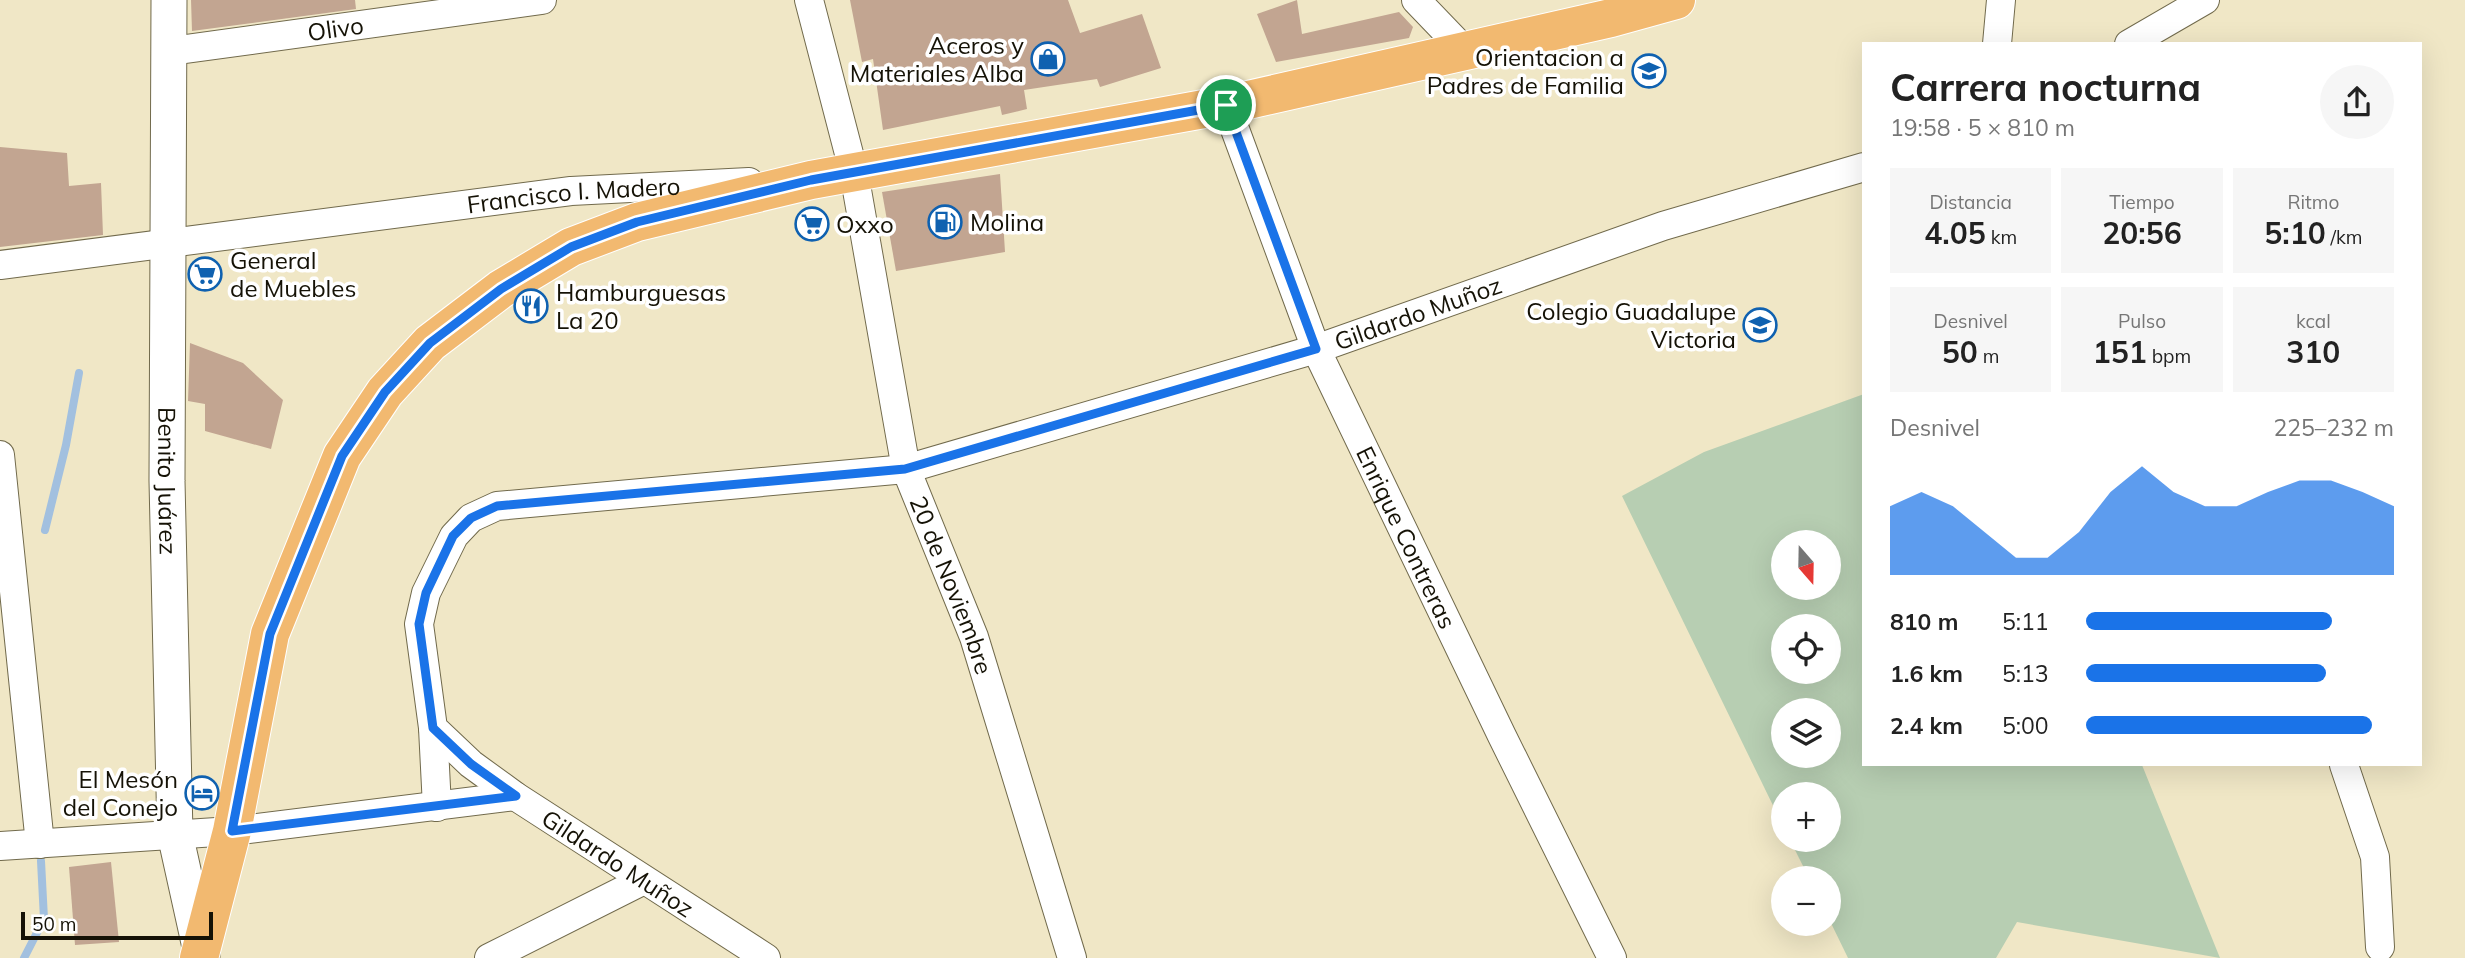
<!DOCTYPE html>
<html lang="es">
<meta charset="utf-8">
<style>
:root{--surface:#fff;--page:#f6f6f6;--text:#222;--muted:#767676;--accent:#1a73e8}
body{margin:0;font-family:Mulish,sans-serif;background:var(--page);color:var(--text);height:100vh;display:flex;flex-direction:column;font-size:26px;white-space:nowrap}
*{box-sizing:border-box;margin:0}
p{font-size:23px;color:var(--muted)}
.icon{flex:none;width:38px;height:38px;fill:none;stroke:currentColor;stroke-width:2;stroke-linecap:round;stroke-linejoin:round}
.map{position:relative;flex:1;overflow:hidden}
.drawer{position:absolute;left:1862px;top:42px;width:560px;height:724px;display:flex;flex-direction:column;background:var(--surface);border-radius:0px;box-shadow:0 7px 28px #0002}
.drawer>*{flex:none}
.needle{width:46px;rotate:160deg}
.buttons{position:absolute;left:1771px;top:530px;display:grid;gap:14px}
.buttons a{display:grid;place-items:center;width:70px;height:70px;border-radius:50%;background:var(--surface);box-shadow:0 7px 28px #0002;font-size:35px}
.scale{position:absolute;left:21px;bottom:18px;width:192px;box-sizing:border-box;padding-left:7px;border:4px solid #151206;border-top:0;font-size:19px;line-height:24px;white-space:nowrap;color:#151206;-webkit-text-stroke:5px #fff;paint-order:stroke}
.pin{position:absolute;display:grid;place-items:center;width:60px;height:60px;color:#fff;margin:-30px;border:4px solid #fff;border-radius:50%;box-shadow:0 2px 7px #0007}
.round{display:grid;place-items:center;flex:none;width:74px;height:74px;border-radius:37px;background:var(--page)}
.summary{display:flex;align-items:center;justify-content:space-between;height:119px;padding:0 28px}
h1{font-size:38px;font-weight:700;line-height:52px}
.figures{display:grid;grid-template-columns:repeat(3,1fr);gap:10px;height:119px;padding:7px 28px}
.figures div{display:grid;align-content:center;border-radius:0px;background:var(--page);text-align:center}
.figures b{font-size:30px;font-weight:700}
.figures small{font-size:19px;font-weight:400}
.figures p{font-size:19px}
.chart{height:196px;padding:14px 28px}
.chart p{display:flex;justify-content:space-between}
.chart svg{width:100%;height:126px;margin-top:7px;fill:var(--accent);opacity:.7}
ul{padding:0 28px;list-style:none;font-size:23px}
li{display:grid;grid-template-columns:112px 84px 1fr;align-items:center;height:52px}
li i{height:18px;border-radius:9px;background:var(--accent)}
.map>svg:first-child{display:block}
.green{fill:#b7ceb2;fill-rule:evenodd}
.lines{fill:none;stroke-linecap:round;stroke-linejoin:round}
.stream{stroke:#a2c0df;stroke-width:8}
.building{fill:#c2a591}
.minor-casing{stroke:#716a4c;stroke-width:30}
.tertiary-casing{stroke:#716a4c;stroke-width:37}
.primary-casing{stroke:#fff;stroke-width:40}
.minor{stroke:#fff;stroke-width:28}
.tertiary{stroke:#fff;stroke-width:35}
.primary{stroke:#f2b970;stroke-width:38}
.route-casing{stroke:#fff;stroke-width:14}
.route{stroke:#1a73e8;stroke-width:9}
.labels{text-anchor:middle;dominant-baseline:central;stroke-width:7;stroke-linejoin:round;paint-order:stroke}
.street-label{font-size:24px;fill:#151206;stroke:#fff}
.poi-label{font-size:24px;fill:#151206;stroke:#fff;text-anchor:end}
</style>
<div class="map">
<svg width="2465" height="958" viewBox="0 0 2465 958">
<rect width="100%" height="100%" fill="#f0e7c6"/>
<path class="green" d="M 1864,394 L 1864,765 L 2142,765 L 2220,958 L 2017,922 L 1996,958 L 1848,958 L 1829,919 L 1829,878 L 1809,878 L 1790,840 L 1829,840 L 1829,794 L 1783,794 L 1783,826 L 1622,496 L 1704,452 ZM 1783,542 L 1829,542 L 1829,588 L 1783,588 ZM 1783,626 L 1829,626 L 1829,672 L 1783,672 ZM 1783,710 L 1829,710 L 1829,756 L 1783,756 Z"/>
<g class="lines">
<g class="stream">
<polyline points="45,530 66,445 79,373"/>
<polyline points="24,958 44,919 41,861"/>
</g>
</g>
<g class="building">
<polygon points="191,0 355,0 356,9 192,31"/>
<polygon points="850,0 1068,0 1080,33 1142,14 1161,68 1100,87 1097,79 1024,90 1027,109 1002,115 1000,106 883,130 873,59 862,62"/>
<polygon points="1297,0 1302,34 1399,12 1413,27 1409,38 1276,62 1257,14"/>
<polygon points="0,147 67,153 69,186 101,183 103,235 0,247"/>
<polygon points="1000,174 1005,252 896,271 882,192"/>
<polygon points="190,343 243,363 283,400 271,449 205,431 205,404 188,401"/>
<polygon points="111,862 119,942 75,945 69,867"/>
</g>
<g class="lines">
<defs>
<g id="minor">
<path id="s1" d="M 809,0 L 854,173 L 906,469 L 974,637 L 1072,958"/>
<polyline points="1416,0 1464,50"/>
<polyline points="1997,44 2001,0"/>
<polyline points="2129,44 2205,0"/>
<path id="s2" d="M 171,51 L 542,0"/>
<path id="s3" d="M 1226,105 L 1316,349 L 1502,736 L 1612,958"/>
<path id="s4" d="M 0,265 L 571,191 L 749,182"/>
<polyline points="0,455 40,844"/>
<polyline points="433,728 437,807"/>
<polyline points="2344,765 2375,857 2380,947"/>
<polyline points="0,846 232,831 515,796"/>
<polyline points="489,958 642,881"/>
<path id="s5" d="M 766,958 L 515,796 L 471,764 L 433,728 L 419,624 L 426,593 L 454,536 L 471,518 L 497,506 L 906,469 L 1316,349 L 1663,226 L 1864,167"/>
</g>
<g id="tertiary">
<path id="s6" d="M 169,0 L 167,481 L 175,834 L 202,956"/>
</g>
<polyline id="primary" points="199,958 232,831 270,634 342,456 385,392 430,343 501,289 571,247 637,222 811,180 1226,105 1611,18 1676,0"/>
</defs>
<use href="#minor" class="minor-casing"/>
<use href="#tertiary" class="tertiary-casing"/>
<use href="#primary" class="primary-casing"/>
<use href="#minor" class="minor"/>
<use href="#tertiary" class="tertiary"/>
<use href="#primary" class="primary"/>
</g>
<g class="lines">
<defs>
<polygon id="route" points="1226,105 1316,349 905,469 497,506 471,518 453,536 426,593 419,624 433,728 471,764 516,796 232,831 270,634 342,456 385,392 430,343 501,289 571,247 637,222 811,180"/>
</defs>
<use href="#route" class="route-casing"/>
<use href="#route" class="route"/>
</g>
<defs>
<symbol id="shop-ring" viewBox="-11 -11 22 22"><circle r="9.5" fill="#fff" stroke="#0f61b0" stroke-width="1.5"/><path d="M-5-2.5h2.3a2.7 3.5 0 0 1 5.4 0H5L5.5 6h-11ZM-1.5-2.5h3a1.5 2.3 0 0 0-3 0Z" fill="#0f61b0"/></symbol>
<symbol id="school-ring" viewBox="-11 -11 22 22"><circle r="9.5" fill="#fff" stroke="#0f61b0" stroke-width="1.5"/><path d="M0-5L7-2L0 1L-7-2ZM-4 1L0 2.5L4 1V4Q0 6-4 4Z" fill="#0f61b0"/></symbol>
<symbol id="fuel-ring" viewBox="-11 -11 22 22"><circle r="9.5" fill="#fff" stroke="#0f61b0" stroke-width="1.5"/><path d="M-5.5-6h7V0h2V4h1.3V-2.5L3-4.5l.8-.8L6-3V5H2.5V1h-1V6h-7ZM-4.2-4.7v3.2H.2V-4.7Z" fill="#0f61b0"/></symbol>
<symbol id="supermarket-ring" viewBox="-11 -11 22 22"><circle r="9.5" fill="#fff" stroke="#0f61b0" stroke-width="1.5"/><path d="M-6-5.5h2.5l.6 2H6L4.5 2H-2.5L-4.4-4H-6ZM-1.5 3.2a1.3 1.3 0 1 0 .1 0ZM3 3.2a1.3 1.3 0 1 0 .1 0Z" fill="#0f61b0"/></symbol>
<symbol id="restaurant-ring" viewBox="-11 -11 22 22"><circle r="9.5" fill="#fff" stroke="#0f61b0" stroke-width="1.5"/><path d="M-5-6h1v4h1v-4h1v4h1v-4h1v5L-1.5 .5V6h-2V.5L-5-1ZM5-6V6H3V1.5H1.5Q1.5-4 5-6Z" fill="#0f61b0"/></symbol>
<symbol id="hotel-ring" viewBox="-11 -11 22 22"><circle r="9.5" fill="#fff" stroke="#0f61b0" stroke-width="1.5"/><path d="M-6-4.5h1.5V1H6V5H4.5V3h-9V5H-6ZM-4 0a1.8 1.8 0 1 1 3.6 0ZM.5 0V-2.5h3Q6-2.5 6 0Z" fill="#0f61b0"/></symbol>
</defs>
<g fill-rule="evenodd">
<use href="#shop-ring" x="1029" y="40" width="38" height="38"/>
<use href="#school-ring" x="1630" y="52" width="38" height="38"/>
<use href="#fuel-ring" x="926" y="203" width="38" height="38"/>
<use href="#supermarket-ring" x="793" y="205" width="38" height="38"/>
<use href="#supermarket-ring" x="186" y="255" width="38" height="38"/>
<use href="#restaurant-ring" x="512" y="287" width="38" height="38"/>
<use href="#school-ring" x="1741" y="306" width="38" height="38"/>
<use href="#hotel-ring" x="183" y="774" width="38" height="38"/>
</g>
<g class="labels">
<g class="street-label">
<text stroke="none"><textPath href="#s2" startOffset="166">Olivo</textPath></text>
<text stroke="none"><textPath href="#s4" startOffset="578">Francisco I. Madero</textPath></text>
<text stroke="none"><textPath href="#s5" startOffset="1605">Gildardo Muñoz</textPath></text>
<text stroke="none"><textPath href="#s6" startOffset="481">Benito Juárez</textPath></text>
<text stroke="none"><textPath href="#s3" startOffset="469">Enrique Contreras</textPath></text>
<text stroke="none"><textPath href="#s1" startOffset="604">20 de Noviembre</textPath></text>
<text transform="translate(618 863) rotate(33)">Gildardo Muñoz</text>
</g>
<g class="poi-label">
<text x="1024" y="45">Aceros y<tspan x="1024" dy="28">Materiales Alba</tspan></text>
<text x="1624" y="57">Orientacion a<tspan x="1624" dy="28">Padres de Familia</tspan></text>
<text x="970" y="222" text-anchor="start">Molina</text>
<text x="836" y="224" text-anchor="start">Oxxo</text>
<text x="230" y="260" text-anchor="start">General<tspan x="230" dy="28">de Muebles</tspan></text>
<text x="556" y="292" text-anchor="start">Hamburguesas<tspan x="556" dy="28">La 20</tspan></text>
<text x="1736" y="311">Colegio Guadalupe<tspan x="1736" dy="28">Victoria</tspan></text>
<text x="178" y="779">El Mesón<tspan x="178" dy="28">del Conejo</tspan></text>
</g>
</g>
</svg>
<div class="buttons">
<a><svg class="needle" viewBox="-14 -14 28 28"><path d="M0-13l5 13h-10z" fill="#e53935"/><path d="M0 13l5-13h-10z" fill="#767676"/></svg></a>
<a><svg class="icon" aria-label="locate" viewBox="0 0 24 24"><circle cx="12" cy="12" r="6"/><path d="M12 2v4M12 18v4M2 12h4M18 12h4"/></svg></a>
<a><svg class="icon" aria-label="layers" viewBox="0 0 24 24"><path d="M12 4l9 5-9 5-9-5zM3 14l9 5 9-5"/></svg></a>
<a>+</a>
<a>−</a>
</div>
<div class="scale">50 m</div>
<div class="pin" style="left:1226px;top:105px;background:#1e9e55"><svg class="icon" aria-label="arrive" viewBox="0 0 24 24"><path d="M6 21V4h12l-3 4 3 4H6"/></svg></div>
<section class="drawer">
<div class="summary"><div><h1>Carrera nocturna</h1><p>19:58 · 5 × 810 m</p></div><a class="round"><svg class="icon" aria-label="share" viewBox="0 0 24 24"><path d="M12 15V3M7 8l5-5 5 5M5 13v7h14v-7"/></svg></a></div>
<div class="figures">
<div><p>Distancia</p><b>4.05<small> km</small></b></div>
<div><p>Tiempo</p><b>20:56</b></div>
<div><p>Ritmo</p><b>5:10<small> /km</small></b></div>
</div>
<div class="figures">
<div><p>Desnivel</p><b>50<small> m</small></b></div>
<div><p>Pulso</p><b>151<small> bpm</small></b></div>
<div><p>kcal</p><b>310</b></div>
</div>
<div class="chart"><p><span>Desnivel</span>225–232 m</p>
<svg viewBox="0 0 160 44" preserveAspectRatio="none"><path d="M0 44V20L10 15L20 20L30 29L40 38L50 38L60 29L70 15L80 6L90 15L100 20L110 20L120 15L130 11L140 11L150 15L160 20V44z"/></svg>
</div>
<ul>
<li><b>810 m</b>5:11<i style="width:80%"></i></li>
<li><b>1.6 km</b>5:13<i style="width:78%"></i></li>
<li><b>2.4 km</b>5:00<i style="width:93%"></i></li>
</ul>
</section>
</div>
